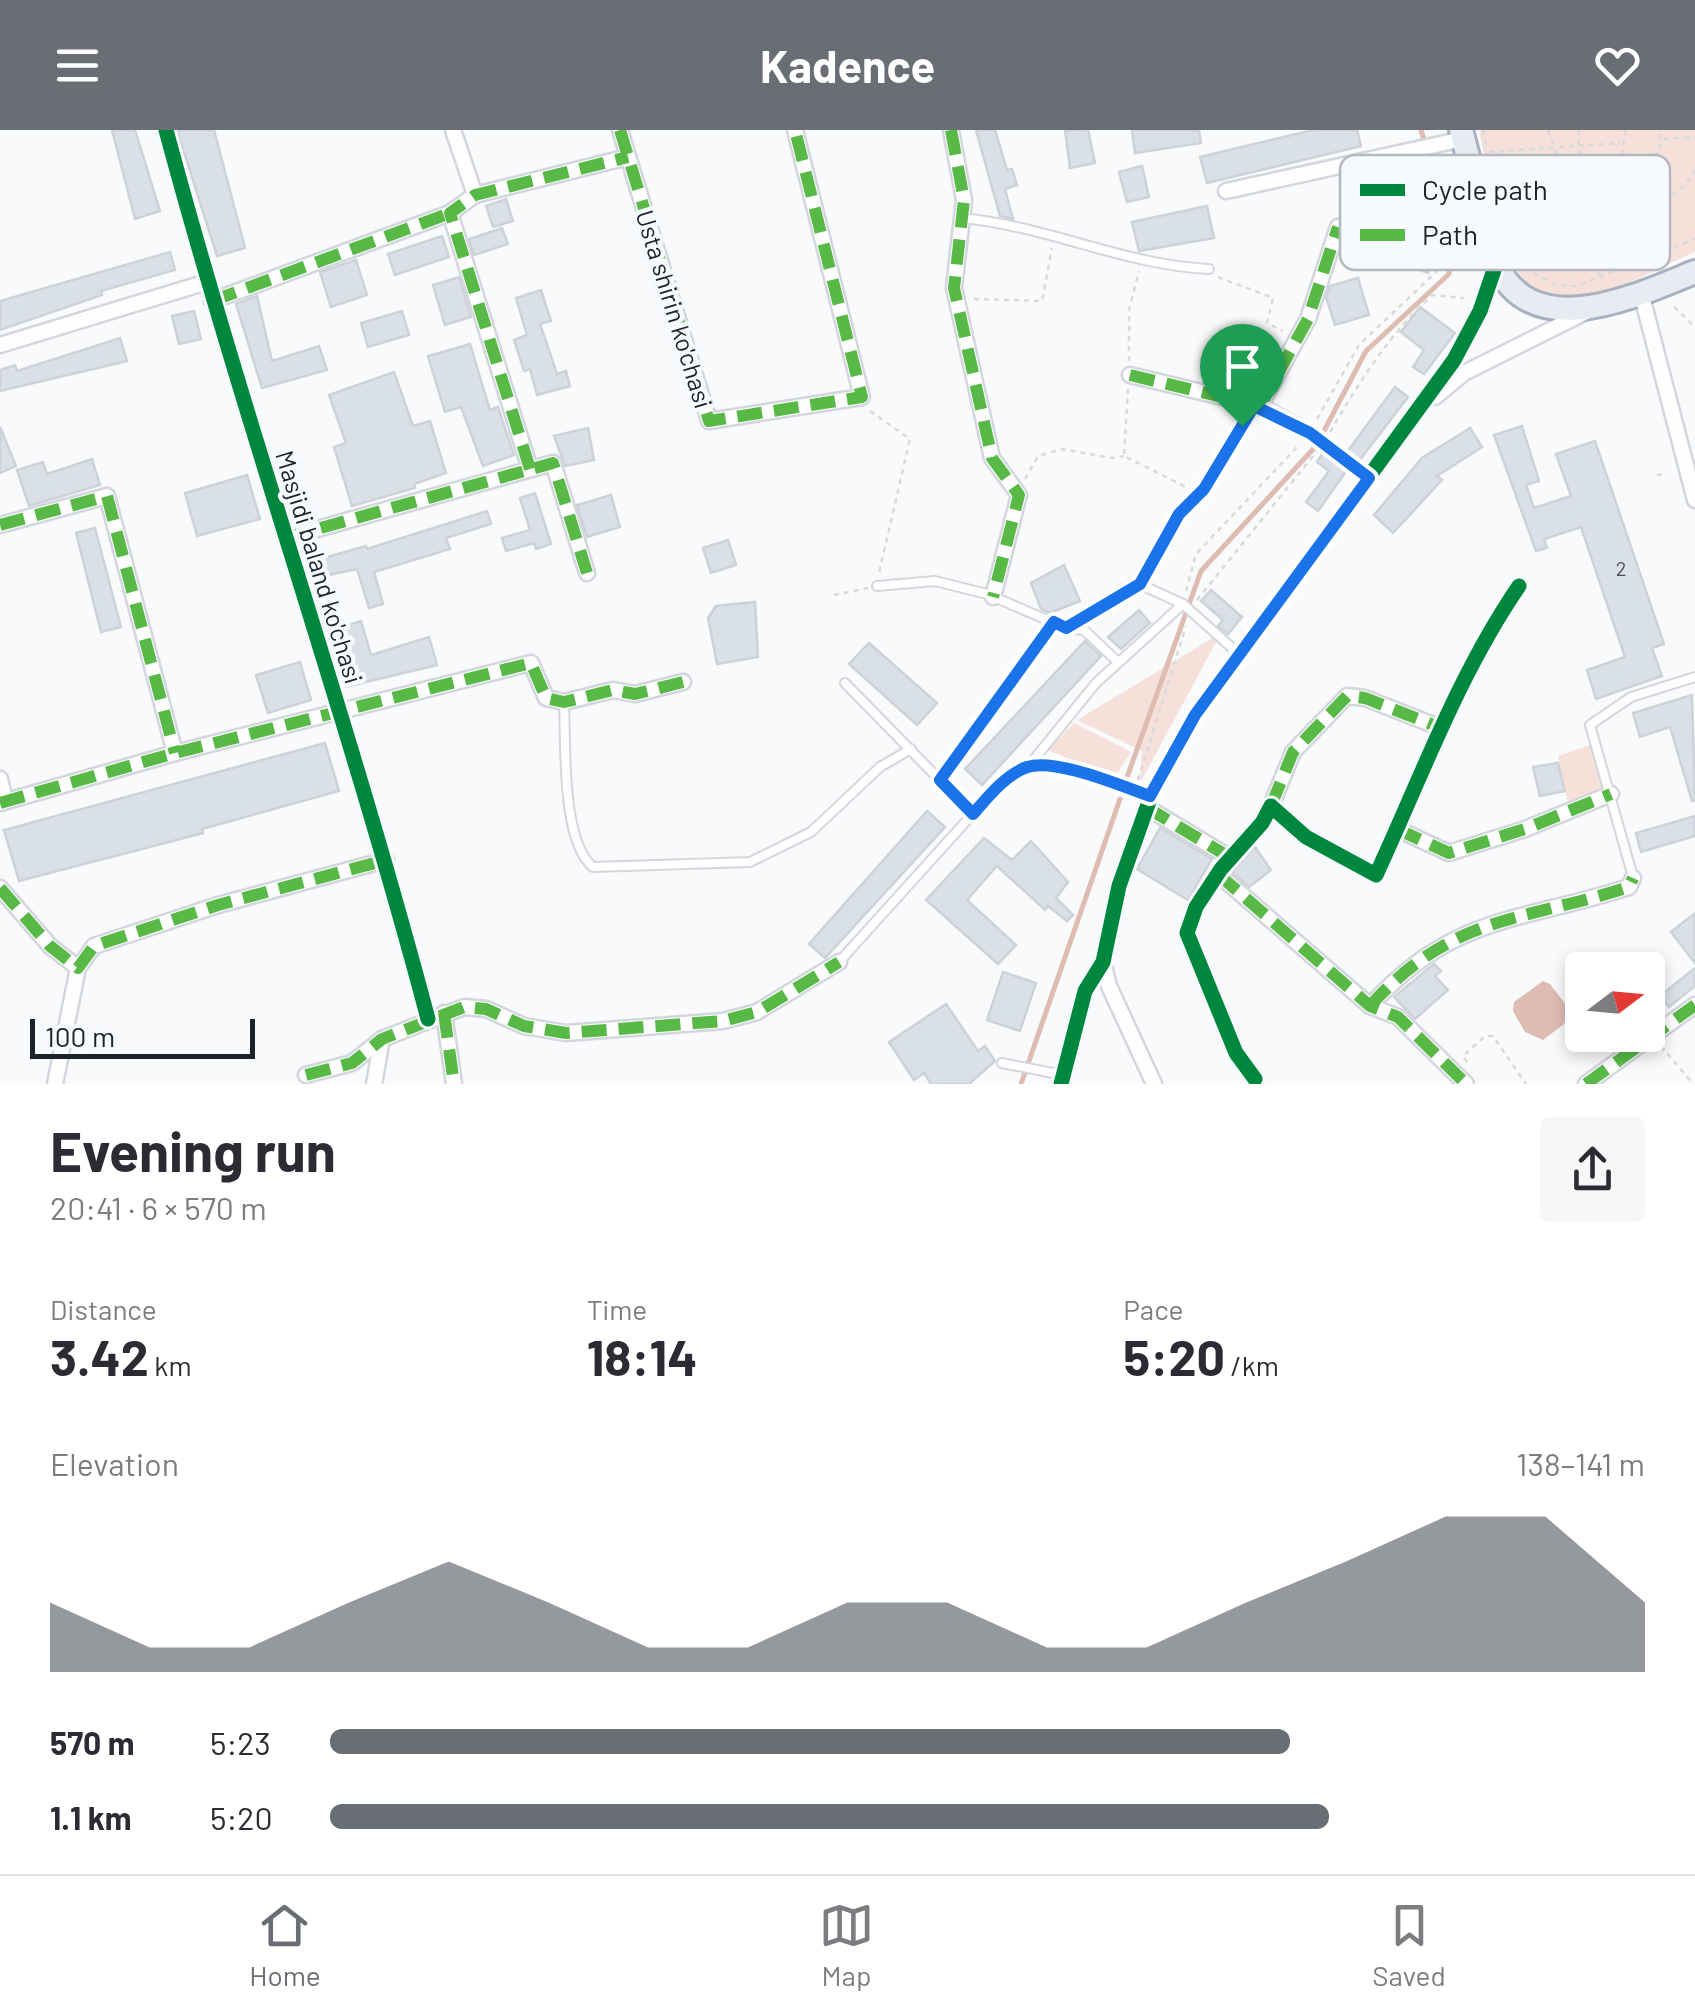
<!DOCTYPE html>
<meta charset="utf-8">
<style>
:root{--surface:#fff;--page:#f7f7f7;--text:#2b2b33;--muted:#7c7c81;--line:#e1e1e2;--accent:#696d74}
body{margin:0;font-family:Barlow,sans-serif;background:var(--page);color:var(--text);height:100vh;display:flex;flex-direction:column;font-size:38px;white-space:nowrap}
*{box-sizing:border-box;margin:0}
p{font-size:32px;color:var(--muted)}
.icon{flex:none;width:55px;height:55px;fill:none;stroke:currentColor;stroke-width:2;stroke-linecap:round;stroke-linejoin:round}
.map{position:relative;height:954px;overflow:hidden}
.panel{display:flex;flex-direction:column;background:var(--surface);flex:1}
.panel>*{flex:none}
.needle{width:65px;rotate:74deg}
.tools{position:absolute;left:1565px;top:822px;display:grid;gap:20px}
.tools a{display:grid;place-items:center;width:100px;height:100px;border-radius:10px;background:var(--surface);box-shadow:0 5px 15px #0003;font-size:50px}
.scale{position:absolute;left:30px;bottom:25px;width:225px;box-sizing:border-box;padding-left:10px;border:5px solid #1c212a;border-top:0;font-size:28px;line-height:35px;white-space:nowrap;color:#1c212a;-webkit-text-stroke:8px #f6f9fe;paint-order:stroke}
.pin{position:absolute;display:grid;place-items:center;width:85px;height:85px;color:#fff;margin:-102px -42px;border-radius:50% 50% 50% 0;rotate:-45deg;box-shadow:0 0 10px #0007}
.pin .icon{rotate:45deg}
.round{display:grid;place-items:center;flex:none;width:105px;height:105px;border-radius:10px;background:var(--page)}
.head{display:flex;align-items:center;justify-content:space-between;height:170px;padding:0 50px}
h1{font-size:55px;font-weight:700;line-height:75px}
.figures{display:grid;grid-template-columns:repeat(3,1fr);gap:15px;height:170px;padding:10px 50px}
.figures div{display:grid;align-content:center}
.figures b{font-size:50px;font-weight:700}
.figures small{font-size:28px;font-weight:400}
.figures p{font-size:28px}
.chart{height:280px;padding:20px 50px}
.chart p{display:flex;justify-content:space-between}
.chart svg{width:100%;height:180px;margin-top:10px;fill:var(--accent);opacity:.7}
ul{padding:0 50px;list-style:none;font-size:32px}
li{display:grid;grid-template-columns:160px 120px 1fr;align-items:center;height:75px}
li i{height:25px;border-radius:12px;background:var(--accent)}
header{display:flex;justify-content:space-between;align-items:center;height:130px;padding:0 50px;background:var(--accent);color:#fff;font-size:45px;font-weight:700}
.tab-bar{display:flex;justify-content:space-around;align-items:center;height:140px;border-top:2px solid var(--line);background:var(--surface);font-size:28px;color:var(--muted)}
.tab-bar a{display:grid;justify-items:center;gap:5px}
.tab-bar .selected{color:var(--accent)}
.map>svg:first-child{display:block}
.green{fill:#f5e0da}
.water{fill:#debcb2}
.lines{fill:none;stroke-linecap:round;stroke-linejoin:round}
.stream{stroke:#debcb2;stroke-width:5}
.building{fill:#dae0e8;stroke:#ced2d7;stroke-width:2.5}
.lane-casing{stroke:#d3d7dd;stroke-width:12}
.street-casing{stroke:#d3d7dd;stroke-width:19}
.primary-casing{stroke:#a8b1c0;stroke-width:28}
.path{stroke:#d8d9da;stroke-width:2.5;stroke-dasharray:5 5;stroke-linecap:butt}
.lane{stroke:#fefeff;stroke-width:8}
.street{stroke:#fefeff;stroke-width:14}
.primary{stroke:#e7ecf3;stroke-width:22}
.quiet{stroke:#58b947;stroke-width:12;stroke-dasharray:25 12;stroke-linecap:butt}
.cycleway-casing{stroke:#f6f9fe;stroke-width:21}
.cycleway{stroke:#00873e;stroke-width:15}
.route-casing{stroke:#fff;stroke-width:20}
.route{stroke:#1a73e8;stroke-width:12}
.labels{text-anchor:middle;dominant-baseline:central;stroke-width:9;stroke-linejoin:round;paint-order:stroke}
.number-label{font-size:20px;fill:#4c515a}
.street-label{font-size:25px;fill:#1c212a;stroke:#f6f9fe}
.key{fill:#f6f9fe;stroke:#b5b8be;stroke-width:2.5}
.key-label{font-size:28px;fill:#1c212a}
</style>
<header><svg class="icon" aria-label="menu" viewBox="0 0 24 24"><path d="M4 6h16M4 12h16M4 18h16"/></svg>Kadence<svg class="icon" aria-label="heart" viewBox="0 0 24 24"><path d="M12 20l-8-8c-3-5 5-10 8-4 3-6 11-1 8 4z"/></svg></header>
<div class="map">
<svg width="1695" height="954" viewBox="0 0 1695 954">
<rect width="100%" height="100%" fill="#f8fafc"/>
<g class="green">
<path d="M 1479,0 L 1695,0 L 1695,122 C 1663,136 1630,155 1596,165 C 1496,195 1494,66 1479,0 Z"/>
<polygon points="1221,503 1140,653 1142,621 1077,590"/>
<polygon points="1074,593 1131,622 1114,648 1048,620"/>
<polygon points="1590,615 1603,662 1569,677 1558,626"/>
</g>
<polygon class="water" points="1543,851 1550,854 1569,879 1564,894 1543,910 1525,902 1513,881 1514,872"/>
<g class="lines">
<g class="stream">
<polyline points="1421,0 1424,10"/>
<polyline points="1126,650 1201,441 1316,316 1366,221 1449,144 1451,121 1429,29"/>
<polyline points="1021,954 1120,669"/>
</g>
</g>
<g class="building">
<polygon points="112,0 135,0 160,81 135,89"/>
<polygon points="177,0 214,0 245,118 217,126"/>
<polygon points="976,0 995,0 1007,40 1012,39 1017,55 1005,59 1013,89 1000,86"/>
<polygon points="1065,0 1088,0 1095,33 1070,38"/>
<polygon points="1132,0 1199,0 1201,13 1135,23"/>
<polygon points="1313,0 1357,0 1361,16 1207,53 1200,27"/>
<polygon points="1142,36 1149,67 1127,72 1119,42"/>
<polygon points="506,69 513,91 493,97 486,76"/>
<polygon points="1207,76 1214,108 1139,121 1132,92"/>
<polygon points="502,98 508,114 474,125 469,109"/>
<polygon points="442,106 449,127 395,145 388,124"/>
<polygon points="1412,106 1438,115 1428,143 1402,134"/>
<polygon points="170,122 175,140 101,161 102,165 0,200 0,171"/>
<polygon points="356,130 367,165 331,177 320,142"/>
<polygon points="459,147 471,187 445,195 433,155"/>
<polygon points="1358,148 1369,185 1335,195 1326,167 1330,156"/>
<polygon points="541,160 551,191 540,194 557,244 566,241 570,256 537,265 530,239 524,241 514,210 527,205 516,168"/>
<polygon points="257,166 272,231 319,216 327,240 262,258 236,174"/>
<polygon points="1420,177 1455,203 1424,244 1413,237 1424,220 1401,202"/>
<polygon points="194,181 201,209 179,214 172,186"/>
<polygon points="402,181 409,205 368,217 361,193"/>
<polygon points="120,208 127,231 0,261 0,240 15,235 17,241"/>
<polygon points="470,214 490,280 498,277 514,325 483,336 461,277 445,282 428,226"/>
<polygon points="394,242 413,296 430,291 446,343 414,354 415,358 352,376 334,317 346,313 329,265"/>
<polygon points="1395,257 1408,267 1359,331 1347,322"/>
<polygon points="1522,296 1539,351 1526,355 1534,378 1571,366 1556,324 1595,311 1664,514 1652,518 1662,546 1596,569 1587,540 1625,527 1581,397 1544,409 1547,418 1536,421 1494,305"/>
<polygon points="0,297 16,336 0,343"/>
<polygon points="588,298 594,330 565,336 554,306"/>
<polygon points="1470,298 1482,317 1437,346 1442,350 1393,403 1374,385 1422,328"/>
<polygon points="1323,323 1347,340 1318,381 1306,372 1329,341 1317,332"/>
<polygon points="92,329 100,355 29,376 17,340 43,332 47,344"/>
<polygon points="247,345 260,389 197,406 185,363"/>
<polygon points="535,363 551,414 536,419 534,413 506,421 502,408 530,400 520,368"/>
<polygon points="611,365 620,397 587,407 577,375"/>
<polygon points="487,381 491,394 446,408 450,419 374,442 383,474 369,478 357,439 324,446 320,429 366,416 367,419"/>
<polygon points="95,398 121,497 101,502 76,403"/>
<polygon points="728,410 736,435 711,443 703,418"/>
<polygon points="1064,435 1080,471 1050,483 1041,479 1031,453"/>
<polygon points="1211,460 1242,487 1228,504 1218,496 1223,490 1201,471"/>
<polygon points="755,472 758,527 717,534 708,488 716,476"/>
<polygon points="1139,480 1150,493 1121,519 1108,507"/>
<polygon points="361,491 371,525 429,507 437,535 345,557 328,501"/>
<polygon points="1085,511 1101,526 982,655 965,639"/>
<polygon points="869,513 937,573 917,595 849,534"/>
<polygon points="300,532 311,570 268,583 256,545"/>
<polygon points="1692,565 1695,670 1692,671 1670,597 1640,607 1633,583"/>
<polygon points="325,613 339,661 202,699 203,703 19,751 4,700"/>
<polygon points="1558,633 1565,661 1540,666 1533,637"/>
<polygon points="927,681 945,697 825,828 809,814"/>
<polygon points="1695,686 1695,706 1641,722 1636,703"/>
<polygon points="1160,698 1212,729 1188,770 1137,739"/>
<polygon points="984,708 1012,730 1031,711 1068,752 1056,768 1073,785 1067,791 1048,776 1045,780 997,736 967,770 1016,815 998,834 926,770"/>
<polygon points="1255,717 1271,740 1249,757 1232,742"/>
<polygon points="1695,783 1695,833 1671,802"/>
<polygon points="1434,834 1441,841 1435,846 1448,860 1415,889 1394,867"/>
<polygon points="1695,838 1695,856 1669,877 1660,866"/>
<polygon points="1003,842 1036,853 1020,901 987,890"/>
<polygon points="946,874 978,921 985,916 995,931 969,954 931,954 924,943 914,950 889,912"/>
</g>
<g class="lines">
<defs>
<g id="lane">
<path d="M 962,88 C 1047,96 1124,135 1209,139"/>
<polyline points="1310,303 1369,348"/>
<polyline points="1139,454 1183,474"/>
<polyline points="877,456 935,451 987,464 1066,498 1084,500 1117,531"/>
<polyline points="845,553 973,684"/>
<path d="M 564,572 C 566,614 561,711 593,737 L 750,732 L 811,702 L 880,637 L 911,619"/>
<polyline points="1027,638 1096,553 1183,474 1231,517"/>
<polyline points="1633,747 1590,595 1631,567 1695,547"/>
<polyline points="839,832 997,657 1027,638 1052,635 1151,666"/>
<polyline points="1002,933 1063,945"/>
</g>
<g id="street">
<path d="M 166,0 C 246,298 349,590 428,889"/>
<polyline points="453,0 475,65"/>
<polyline points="620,0 709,291 862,267 795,0"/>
<polyline points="951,0 964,70 954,158 992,328 1019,365 993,467"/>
<polyline points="1226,61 1463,9"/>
<polyline points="1641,163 1695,370"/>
<polyline points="212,171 450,83"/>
<polyline points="0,215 207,152"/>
<polyline points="1130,245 1260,276 1310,303"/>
<polyline points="1435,267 1464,243 1586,182"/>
<polyline points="1260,276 1308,189 1338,97"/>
<polyline points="530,339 450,83 475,65 628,27"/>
<polyline points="0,395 107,366 175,623"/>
<polyline points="285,408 553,333 587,443"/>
<polyline points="1066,498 1139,454 1179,385 1204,359 1254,276"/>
<polyline points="0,649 5,671"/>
<polyline points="0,673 175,623 531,533 546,568 564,572 613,560 635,564 683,552"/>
<polyline points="1271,676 1293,622 1347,566 1365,568 1441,598"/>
<polyline points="1146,677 1229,727"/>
<polyline points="1397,699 1449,723 1525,699 1611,664"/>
<polyline points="1218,744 1370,876 1398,887 1466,954"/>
<polyline points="0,758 50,816 78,838"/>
<polyline points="1103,832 1109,856 1154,954"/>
<path d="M 1370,876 C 1453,784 1521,792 1629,757 L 1633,748"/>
<polyline points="444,883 454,954"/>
<polyline points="306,945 352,933 382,909 464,877 486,879 524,896 566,903 723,891 757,882 839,832"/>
<path d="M 1255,949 L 1236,923 L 1187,803 L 1196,777 L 1221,739 L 1262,693 L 1271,676 L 1306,707 L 1376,745 C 1421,648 1458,545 1519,456"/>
<polyline points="55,954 78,838 94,816 218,775 386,730"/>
<polyline points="374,954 382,909"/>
<polyline points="1061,954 1085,861 1103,832 1119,756 1151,666 1195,585 1454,230 1480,181 1496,134"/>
<polyline points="1586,954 1695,875"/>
</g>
<path id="primary" d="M 1461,0 L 1496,134 C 1534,215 1635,166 1695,142"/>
</defs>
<use href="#lane" class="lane-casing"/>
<use href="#street" class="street-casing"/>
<use href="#primary" class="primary-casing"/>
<g class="path">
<polyline points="1483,0 1487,19"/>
<polyline points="1548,0 1601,148"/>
<path d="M 1579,0 C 1570,68 1661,102 1695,40"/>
<polyline points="1625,0 1623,23 1642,34 1661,20 1658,0"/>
<polyline points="1664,9 1695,7"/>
<polyline points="1489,22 1620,13"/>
<polyline points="1643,36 1659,121"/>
<polyline points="1525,139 1557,155 1576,156 1695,109"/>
<polyline points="1218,147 1273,168 1267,193 1283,201"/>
<polyline points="974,169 1042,171 1052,118"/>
<polyline points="1674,177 1695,197"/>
<polyline points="1129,231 1129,180 1139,141"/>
<polyline points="1128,259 1124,326 1186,357"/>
<polyline points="870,281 910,309 879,443"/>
<polyline points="1317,289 1359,215 1436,142 1441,131"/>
<path d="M 1330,302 C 1360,251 1388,206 1432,165 L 1464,168"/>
<polyline points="1657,345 1663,344"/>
<polyline points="1025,349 1038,326 1062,319 1112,328 1124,326"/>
<polyline points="1186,461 1196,424 1298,316"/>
<polyline points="834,465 868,458"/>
<polyline points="1197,470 1317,321"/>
<polyline points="947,642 1047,502"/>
<polyline points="1138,650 1186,496"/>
<polyline points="1661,916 1693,954"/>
<polyline points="1467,932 1463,926 1485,906 1493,906 1526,954"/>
</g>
<use href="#lane" class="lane"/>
<use href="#street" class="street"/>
<use href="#primary" class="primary"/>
<g class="quiet">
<polyline points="620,0 709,291 862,267 795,0"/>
<polyline points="951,0 964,70 954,158 992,328 1019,365 993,467"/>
<polyline points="212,171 450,83"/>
<polyline points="1130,245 1260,276 1310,303"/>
<polyline points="1260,276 1308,189 1338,97"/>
<polyline points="530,339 450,83 475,65 628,27"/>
<polyline points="0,395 107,366 175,623"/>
<polyline points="285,408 553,333 587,443"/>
<polyline points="1066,498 1139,454 1179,385 1204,359 1254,276"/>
<polyline points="0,673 175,623 531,533 546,568 564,572 613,560 635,564 683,552"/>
<polyline points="1271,676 1293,622 1347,566 1365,568 1441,598"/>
<polyline points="1146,677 1229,727"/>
<polyline points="1397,699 1449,723 1525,699 1611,664"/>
<polyline points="1218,744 1370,876 1398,887 1466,954"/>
<polyline points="0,758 50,816 78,838 94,816 218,775 386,730"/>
<path d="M 1370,876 C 1453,784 1521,792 1629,757 L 1633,748"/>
<polyline points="444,883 454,954"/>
<polyline points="306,945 352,933 382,909 464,877 486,879 524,896 566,903 723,891 757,882 839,832"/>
<polyline points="1586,954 1695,875"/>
</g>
<defs>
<g id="cycleway">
<path d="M 166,0 C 246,298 349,590 428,889"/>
<path d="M 1255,949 L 1236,923 L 1187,803 L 1196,777 L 1221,739 L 1262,693 L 1271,676 L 1306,707 L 1376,745 C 1421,648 1458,545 1519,456"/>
<polyline points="1061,954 1085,861 1103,832 1119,756 1151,666 1195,585 1454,230 1480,181 1496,134"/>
</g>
</defs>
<use href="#cycleway" class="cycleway-casing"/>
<use href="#cycleway" class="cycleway"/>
</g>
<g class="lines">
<defs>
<path id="route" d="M 1254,276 L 1310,303 L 1369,348 L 1195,585 L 1150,666 C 1121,656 1057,628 1027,637 C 1005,645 988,667 973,684 L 940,650 L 1054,492 L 1066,498 L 1140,454 L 1179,384 L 1204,359 Z"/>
</defs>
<use href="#route" class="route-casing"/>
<use href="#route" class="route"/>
</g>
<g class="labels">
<g class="number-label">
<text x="1621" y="438">2</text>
</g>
<g class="street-label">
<text transform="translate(675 179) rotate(73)">Usta shirin ko'chasi</text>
<text transform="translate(320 437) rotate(73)">Masjidi baland ko'chasi</text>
</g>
</g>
<rect x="1340" y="25" width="330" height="115" rx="15" class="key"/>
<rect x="1360" y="54" width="45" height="12" fill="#00873e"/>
<rect x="1360" y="99" width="45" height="12" fill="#58b947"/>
<g class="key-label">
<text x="1422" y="70">Cycle path</text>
<text x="1422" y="115">Path</text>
</g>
</svg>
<div class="tools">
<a><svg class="needle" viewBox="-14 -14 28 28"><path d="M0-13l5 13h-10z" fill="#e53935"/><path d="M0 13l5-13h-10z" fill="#7c7c81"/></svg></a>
</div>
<div class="scale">100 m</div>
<div class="pin" style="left:1242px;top:296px;background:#1e9e55"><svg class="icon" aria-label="arrive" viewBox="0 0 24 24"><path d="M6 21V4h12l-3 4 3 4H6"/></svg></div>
</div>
<section class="panel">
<div class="head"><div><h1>Evening run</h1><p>20:41 · 6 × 570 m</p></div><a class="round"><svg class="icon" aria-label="share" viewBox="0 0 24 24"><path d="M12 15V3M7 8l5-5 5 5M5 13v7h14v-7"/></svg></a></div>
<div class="figures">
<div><p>Distance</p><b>3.42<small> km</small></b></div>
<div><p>Time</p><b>18:14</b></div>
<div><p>Pace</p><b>5:20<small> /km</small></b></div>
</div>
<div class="chart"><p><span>Elevation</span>138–141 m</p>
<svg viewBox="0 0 160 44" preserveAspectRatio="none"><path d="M0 44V27L10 38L20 38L30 27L40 17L50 27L60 38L70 38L80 27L90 27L100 38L110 38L120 27L130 17L140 6L150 6L160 27V44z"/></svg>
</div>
<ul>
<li><b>570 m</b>5:23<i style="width:73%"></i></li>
<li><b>1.1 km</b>5:20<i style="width:76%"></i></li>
</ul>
</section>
<nav class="tab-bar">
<a class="selected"><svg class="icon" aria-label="home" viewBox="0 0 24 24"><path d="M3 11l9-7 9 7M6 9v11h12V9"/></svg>Home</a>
<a><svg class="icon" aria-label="map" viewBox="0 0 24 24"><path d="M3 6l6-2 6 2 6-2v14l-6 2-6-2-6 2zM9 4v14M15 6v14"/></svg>Map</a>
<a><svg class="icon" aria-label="saved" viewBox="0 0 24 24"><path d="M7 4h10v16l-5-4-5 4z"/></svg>Saved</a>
</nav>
